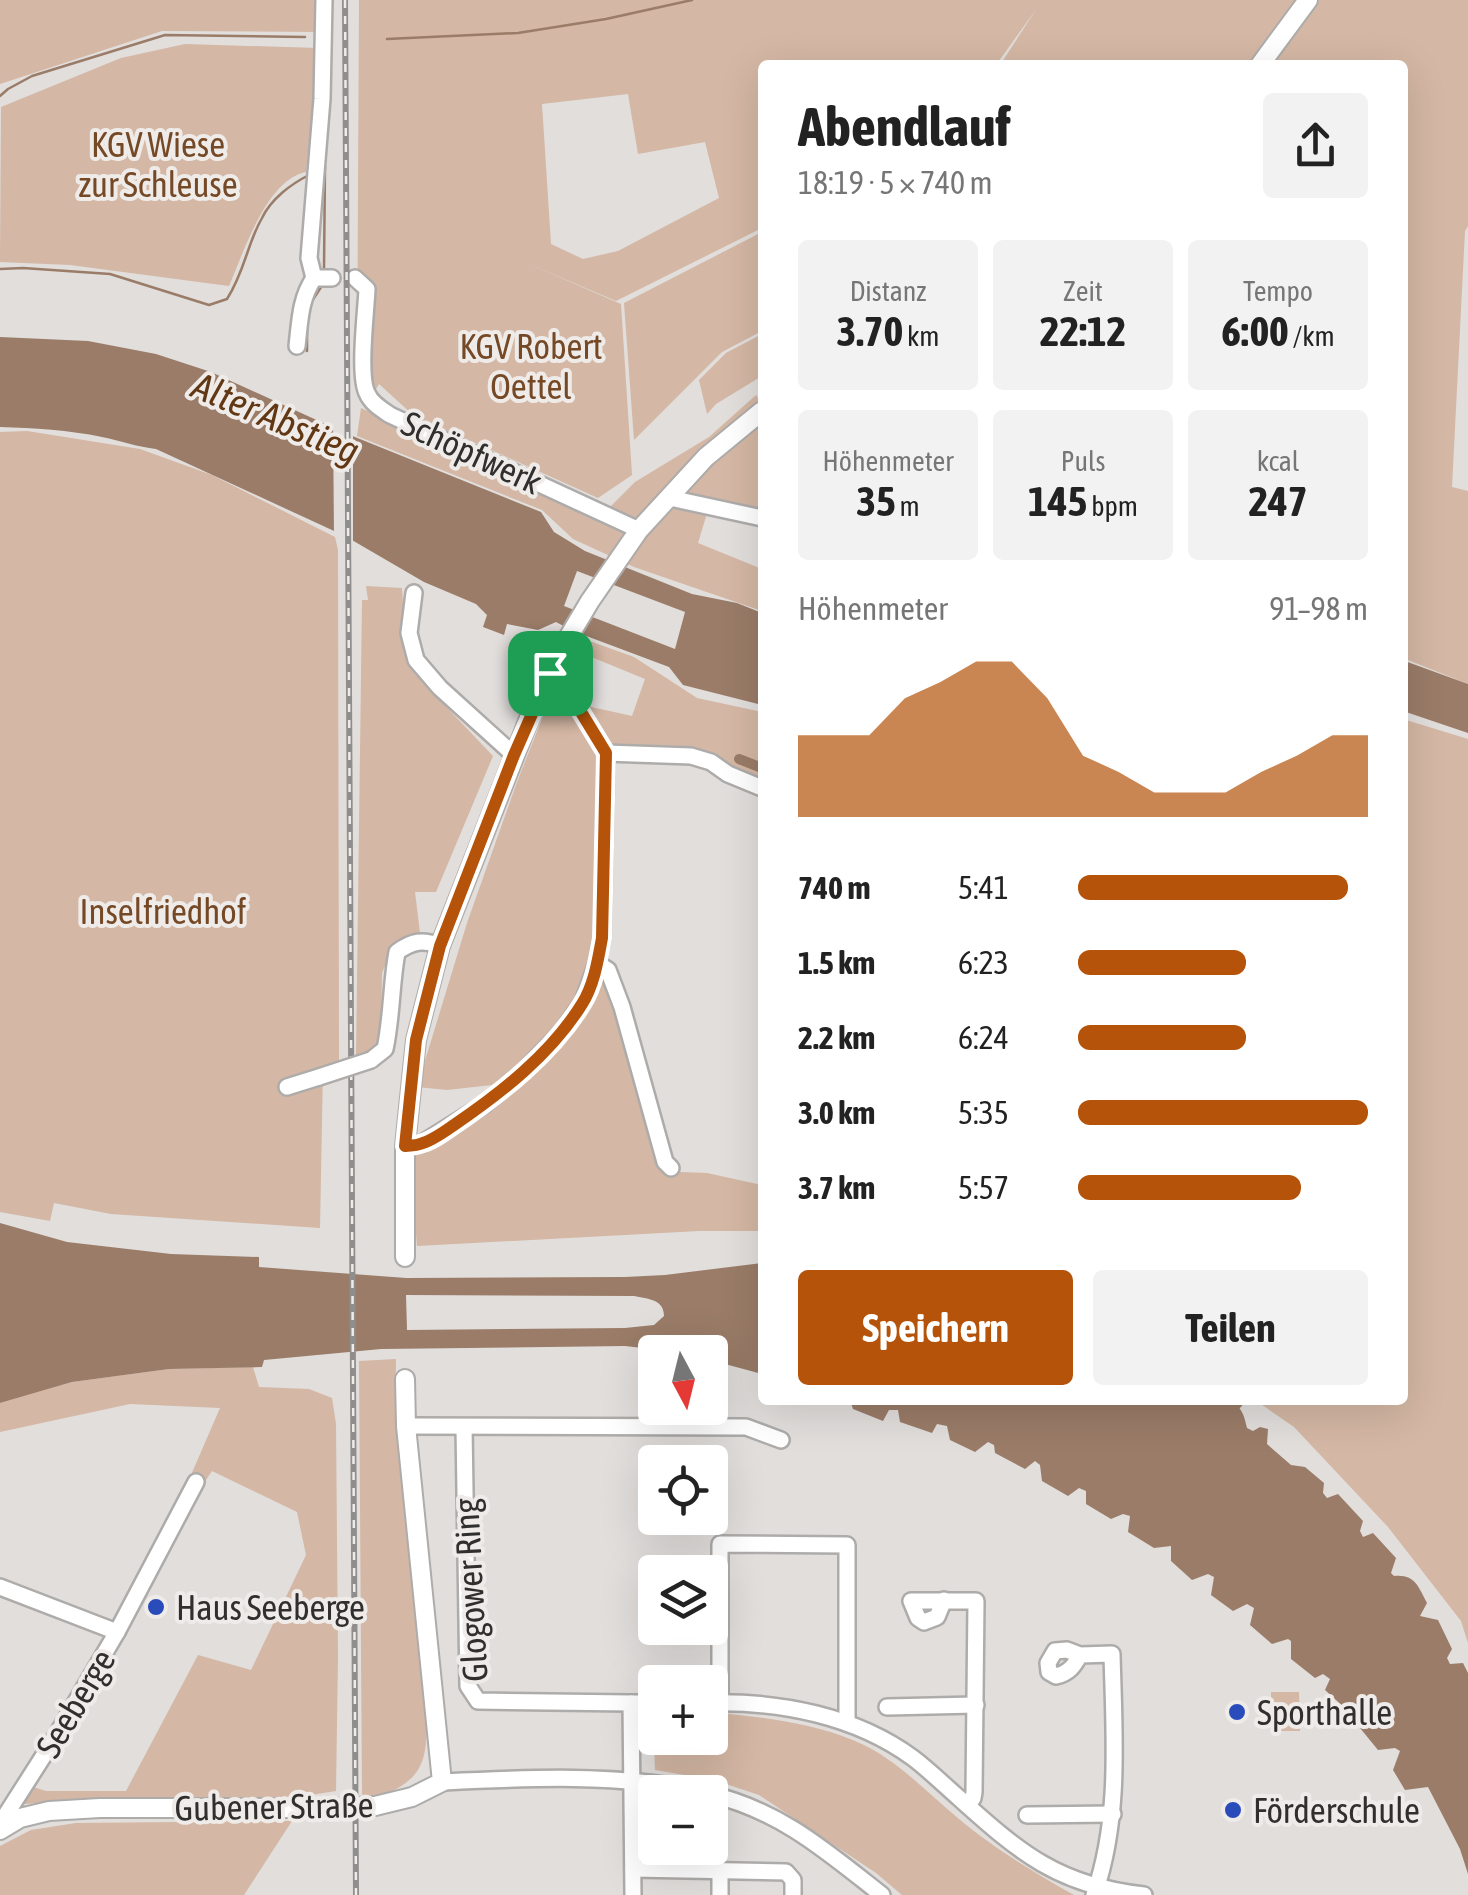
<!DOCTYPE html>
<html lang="de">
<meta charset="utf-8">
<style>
:root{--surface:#fff;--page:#f2f2f2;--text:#222;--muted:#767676;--accent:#b45309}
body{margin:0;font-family:"Asap Condensed",sans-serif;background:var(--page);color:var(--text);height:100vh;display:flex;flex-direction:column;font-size:38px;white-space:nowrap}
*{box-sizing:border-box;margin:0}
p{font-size:32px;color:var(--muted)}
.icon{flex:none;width:55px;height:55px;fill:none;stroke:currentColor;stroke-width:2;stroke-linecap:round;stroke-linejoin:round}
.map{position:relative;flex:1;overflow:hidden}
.side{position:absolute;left:758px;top:60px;width:650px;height:1345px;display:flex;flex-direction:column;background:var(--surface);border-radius:10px;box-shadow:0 10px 40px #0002}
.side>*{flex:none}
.needle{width:65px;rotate:173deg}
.controls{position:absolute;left:638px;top:1335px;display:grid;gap:20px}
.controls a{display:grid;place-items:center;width:90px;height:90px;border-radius:10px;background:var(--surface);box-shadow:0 10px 40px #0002;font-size:50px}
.pin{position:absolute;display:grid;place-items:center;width:85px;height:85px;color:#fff;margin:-42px;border-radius:20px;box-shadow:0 5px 15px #0006}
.round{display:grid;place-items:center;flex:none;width:105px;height:105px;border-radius:10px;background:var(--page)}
.headline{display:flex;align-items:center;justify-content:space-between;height:170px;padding:0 40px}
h1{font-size:55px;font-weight:700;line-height:75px}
.stats{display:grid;grid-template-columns:repeat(3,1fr);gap:15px;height:170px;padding:10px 40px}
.stats div{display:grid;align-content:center;border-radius:10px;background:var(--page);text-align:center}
.stats b{font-size:42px;font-weight:700}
.stats small{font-size:28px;font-weight:400}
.stats p{font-size:28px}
.chart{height:280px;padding:20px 40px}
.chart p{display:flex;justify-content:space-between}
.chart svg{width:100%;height:180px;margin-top:10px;fill:var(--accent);opacity:.7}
.button{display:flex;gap:20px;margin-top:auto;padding:20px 40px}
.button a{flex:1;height:115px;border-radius:10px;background:var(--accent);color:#fff;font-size:40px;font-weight:700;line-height:115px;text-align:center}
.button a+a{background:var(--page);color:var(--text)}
ul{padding:0 40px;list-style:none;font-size:32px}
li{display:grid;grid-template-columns:160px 120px 1fr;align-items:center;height:75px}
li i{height:25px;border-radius:12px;background:var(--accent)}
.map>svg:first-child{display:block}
.green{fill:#d4b7a4;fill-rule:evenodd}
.water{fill:#9a7c68;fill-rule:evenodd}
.pier{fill:#e1dedc}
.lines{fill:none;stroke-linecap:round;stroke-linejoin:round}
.stream{stroke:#9a7c68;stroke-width:2.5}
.canal{stroke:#9a7c68;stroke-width:10}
.minor-casing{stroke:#aeacaa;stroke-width:20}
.major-casing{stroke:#aeacaa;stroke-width:22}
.minor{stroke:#fff;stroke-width:15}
.major{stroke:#fff;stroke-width:18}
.rail-casing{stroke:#908e8d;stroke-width:6}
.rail{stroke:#eeebe9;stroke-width:2.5;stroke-dasharray:8;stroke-linecap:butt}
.minor-bridge-casing{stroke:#aeacaa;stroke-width:20;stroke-linecap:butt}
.major-bridge-casing{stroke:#aeacaa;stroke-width:22;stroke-linecap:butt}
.minor-bridge{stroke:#fff;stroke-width:15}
.major-bridge{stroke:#fff;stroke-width:18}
.route-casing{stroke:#fff;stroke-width:20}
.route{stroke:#b45309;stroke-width:12}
.poi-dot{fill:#2a4cbb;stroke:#eeebe9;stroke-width:4}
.labels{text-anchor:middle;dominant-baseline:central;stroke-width:8;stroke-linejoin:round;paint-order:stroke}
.park-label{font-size:35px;fill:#754826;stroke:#eeebe9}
.street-label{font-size:35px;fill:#302f2e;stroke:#eeebe9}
.poi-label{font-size:35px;fill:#302f2e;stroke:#eeebe9;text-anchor:start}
.water-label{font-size:38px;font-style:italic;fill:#623714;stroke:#eeebe9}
</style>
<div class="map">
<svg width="1468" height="1895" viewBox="0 0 1468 1895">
<rect width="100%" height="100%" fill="#e1dedc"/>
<g class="green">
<polygon points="0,0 320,0 319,32 162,31 0,84"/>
<path d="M 359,0 L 1468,0 L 1468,226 L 1465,231 L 1452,487 L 1468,491 L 1468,684 L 1403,658 L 1402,65 L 1000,65 L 1037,8 L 996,65 L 762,65 L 762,228 L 616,301 L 522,261 L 621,304 L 632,475 L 598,498 L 413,415 L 379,384 L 373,394 L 357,390 ZM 628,94 L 638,154 L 705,142 L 719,198 L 618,251 L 583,259 L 551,244 L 542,104 Z"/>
<path d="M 185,44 L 318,48 L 306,172 C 266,180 244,252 229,286 L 70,265 L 0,262 L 1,107 L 121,58 Z"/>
<polygon points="762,232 762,331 722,352 634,440 624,303"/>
<polygon points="762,334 762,376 716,404 707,414 699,380 726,353"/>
<polygon points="756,395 762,403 762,521 708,510 698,543 762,569 762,611 634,567 573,539 542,510 357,436 361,408 600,517 635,482 709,437"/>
<polygon points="27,431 140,449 212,475 335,537 338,550 339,1061 323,1066 320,1228 111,1214 54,1203 50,1221 0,1212 0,432"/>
<polygon points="366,586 402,588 407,661 415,674 493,756 436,892 415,892 420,933 394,945 382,973 381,1032 376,1048 356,1057 362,600 368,600"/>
<polygon points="573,635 634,657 697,698 762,712 762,786 712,760 607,751 578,704 632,716 645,679 567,647"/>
<polygon points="551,696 562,697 602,753 600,928 589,981 558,1032 501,1084 447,1090 417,1087 467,923 517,782"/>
<polygon points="1403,719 1468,739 1468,1643 1461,1621 1388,1527 1294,1427 1255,1400 1402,1400"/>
<polygon points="599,966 606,972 664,1168 680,1172 707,1173 762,1185 762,1231 699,1231 417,1246 409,1150 526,1073"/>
<path d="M 396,1359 L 395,1416 L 427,1728 C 426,1741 426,1756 419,1768 C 410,1785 384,1798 365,1797 L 362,1794 L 359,1361 Z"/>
<polygon points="253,1367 259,1387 309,1389 332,1398 336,1424 338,1656 336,1791 285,1799 131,1797 24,1804 33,1787 46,1791 126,1791 198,1655 251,1670 306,1555 297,1512 212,1471 204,1483 191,1475 220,1408 130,1404 0,1432 0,1403 72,1382 169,1369"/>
<polygon points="1271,1692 1299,1692 1300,1731 1271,1731"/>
<path d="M 721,1713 C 767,1718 812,1723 855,1741 C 896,1758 925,1791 959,1819 C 992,1847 1035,1873 1074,1895 L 902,1895 L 876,1873 L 759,1795 L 714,1780 L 655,1770 L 653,1718 L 655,1717 L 655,1738 L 710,1738 L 710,1717 Z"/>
<polygon points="292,1821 244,1895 0,1895 0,1846 31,1830 76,1823"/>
</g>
<g class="water">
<path d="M 0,337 L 88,341 L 156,354 L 211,372 L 345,433 L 541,512 L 554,532 L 585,551 L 692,594 L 737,603 L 762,613 L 762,705 L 683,685 L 669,667 L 573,631 L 556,622 L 538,630 L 507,624 L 504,635 L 483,627 L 487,615 L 476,604 L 424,582 L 345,536 L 156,449 C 138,447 121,441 102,437 C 69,430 34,428 0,427 ZM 577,571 L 685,612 L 675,649 L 564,606 Z"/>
<polygon points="1402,660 1468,684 1468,733 1403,711"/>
<path d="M 0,1223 L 67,1242 L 171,1254 L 259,1257 L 259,1267 L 406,1278 L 625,1277 L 665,1275 L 762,1263 L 762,1374 L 710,1360 L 710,1352 L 677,1352 L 625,1346 L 381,1349 L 264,1360 L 262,1367 L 169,1369 L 72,1382 L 0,1403 ZM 406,1295 L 634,1296 C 648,1299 664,1299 664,1316 L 654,1325 L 625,1328 L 407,1330 Z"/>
<path d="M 850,1400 L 1231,1400 C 1242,1408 1244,1415 1247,1428 L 1253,1431 L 1260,1427 L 1268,1429 L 1267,1444 L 1291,1465 L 1305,1467 L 1324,1483 L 1323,1493 L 1327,1498 L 1338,1494 L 1363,1521 L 1360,1531 L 1363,1537 L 1373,1533 L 1396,1558 L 1391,1573 L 1394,1576 C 1415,1574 1418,1586 1427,1603 L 1420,1616 L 1438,1620 L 1452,1649 L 1447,1658 L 1450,1664 L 1463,1663 L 1468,1673 L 1468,1874 L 1460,1849 L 1428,1787 L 1405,1790 L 1393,1770 L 1400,1751 L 1395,1748 L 1378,1750 L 1360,1728 L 1365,1712 L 1360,1710 L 1348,1711 L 1325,1690 L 1330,1679 L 1323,1674 L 1315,1678 L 1291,1659 L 1291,1641 L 1288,1639 L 1272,1644 L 1250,1625 L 1254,1608 L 1247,1604 L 1233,1611 L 1211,1595 L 1214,1577 L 1208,1574 L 1192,1580 L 1171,1561 L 1171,1546 L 1154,1548 L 1128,1532 L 1130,1516 L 1123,1514 L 1111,1519 L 1086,1504 L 1086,1491 L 1079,1488 L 1068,1496 L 1042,1481 L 1040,1465 L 1035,1461 L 1025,1469 L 995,1453 L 994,1445 L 988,1442 L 975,1452 L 950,1440 L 947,1426 L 937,1424 L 932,1433 L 900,1422 L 898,1410 L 889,1410 L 883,1421 L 853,1409 Z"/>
</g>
<polygon class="pier" points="333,421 353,430 353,547 334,536"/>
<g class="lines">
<g class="stream">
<polyline points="387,39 518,33 606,19 692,0"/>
<polyline points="0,96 8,89 32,76 165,35 305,37"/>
<path d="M 0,269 L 23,268 L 110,274 L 209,305 L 227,299 C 245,271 247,244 262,218 C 271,199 291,184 309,175"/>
<polyline points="324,269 325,166"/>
<polyline points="312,301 323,284"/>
<polyline points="307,351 307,323"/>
</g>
<g class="canal">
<polyline points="739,759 762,768"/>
<polyline points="1237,1404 1240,1400"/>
</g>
<defs>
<g id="minor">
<polyline points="314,278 309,258 322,99 324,0"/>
<path d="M 355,278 L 367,289 C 366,312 358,375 367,393 C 371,403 381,409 390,415 L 639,530"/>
<path d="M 297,346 C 300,321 300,299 314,278 L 332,278"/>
<polyline points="670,498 762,518"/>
<polyline points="414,593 409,633 416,660 440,688 514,755"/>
<polyline points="550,673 562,681 606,753 691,756 711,762 728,774 762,788"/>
<polyline points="597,963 608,970 622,1007 665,1162 671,1168"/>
<path d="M 371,1060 L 385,1049 C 392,1017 391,984 397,952 C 412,941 423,939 440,946"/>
<polyline points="287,1087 319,1077"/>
<polyline points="405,1146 421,1144 485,1104 523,1072 561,1033 583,1002 597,963 602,938 606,753"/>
<polyline points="406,1426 746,1427 781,1440"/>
<polyline points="464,1427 468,1686 478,1701 631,1703 633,1895"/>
<polyline points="0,1587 117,1632"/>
<polyline points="944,1600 937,1617 924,1622 918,1618 911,1601 976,1601 974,1792 973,1798 967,1805"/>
<path d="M 1080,1655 C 1074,1666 1069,1673 1056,1676 L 1049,1672 L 1048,1663 L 1055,1651 L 1067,1650 L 1080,1655 L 1112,1654 C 1114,1734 1121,1818 1094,1895"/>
<polyline points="631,1703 655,1703"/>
<path d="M 710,1703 C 780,1701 856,1716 913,1758 C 929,1770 944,1785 959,1798 C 1020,1853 1059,1886 1144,1895"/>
<polyline points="720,1703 720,1544 847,1545 847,1723"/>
<polyline points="887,1707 976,1705"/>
<path d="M 442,1782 C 524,1778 623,1773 703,1792"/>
<path d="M 710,1794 C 781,1811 826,1851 882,1895"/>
<polyline points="1027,1815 1113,1814"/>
<polyline points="0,1824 53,1741 117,1632 196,1482"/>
<polyline points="633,1869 786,1872 793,1880 793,1895"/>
<polyline points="720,1871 720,1895"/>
</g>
<g id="major">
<polyline points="1260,65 1308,0"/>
<polyline points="405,1257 405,1146 416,1040 440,946 531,714 562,648 590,601 639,530 706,457 762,411"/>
<polyline points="375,1806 412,1797 442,1782 406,1426 405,1379"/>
<polyline points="0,1830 20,1818 49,1811 100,1808 331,1808"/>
</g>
</defs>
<use href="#minor" class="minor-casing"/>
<use href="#major" class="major-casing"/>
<use href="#minor" class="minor"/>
<use href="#major" class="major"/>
<defs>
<polyline id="rail" points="345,0 356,1895"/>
</defs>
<use href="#rail" class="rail-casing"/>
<use href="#rail" class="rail"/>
<defs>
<polyline id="minor-bridge" points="319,1077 371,1060"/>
<polyline id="major-bridge" points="331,1808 375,1806"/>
</defs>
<use href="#minor-bridge" class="minor-bridge-casing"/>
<use href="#major-bridge" class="major-bridge-casing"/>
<use href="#minor-bridge" class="minor-bridge"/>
<use href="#major-bridge" class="major-bridge"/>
</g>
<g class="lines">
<defs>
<path id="route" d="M 550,673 L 562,681 L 606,753 L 602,938 C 598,960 594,985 582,1004 C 551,1054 501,1093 454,1125 C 444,1132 432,1141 420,1144 C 415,1146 410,1145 405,1146 L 416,1040 L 440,946 L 514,755 Z"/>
</defs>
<use href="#route" class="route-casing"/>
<use href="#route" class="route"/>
</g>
<g class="poi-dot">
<circle cx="156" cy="1607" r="10"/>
<circle cx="1237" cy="1712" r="10"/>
<circle cx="1233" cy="1810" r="10"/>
</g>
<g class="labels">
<g class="park-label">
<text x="158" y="144">KGV Wiese<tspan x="158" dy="40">zur Schleuse</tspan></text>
<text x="531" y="346">KGV Robert<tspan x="531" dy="40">Oettel</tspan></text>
<text x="163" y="911">Inselfriedhof</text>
</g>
<g class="street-label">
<text transform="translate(472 452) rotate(25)">Schöpfwerk</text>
<text transform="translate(470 1590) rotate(-93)">Glogower Ring</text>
<text transform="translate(75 1703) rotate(-59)">Seeberge</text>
<text transform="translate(274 1806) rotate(-1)">Gubener Straße</text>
</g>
<g class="poi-label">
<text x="176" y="1607">Haus Seeberge</text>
<text x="1257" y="1712">Sporthalle</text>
<text x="1253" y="1810">Förderschule</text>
</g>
<g class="water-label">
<text transform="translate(276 418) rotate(23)">Alter Abstieg</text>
</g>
</g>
</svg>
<div class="controls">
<a><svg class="needle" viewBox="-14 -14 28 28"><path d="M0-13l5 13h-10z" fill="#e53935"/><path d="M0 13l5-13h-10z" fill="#767676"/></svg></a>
<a><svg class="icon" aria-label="locate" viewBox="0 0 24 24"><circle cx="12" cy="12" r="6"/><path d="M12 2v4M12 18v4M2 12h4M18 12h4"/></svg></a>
<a><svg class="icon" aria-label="layers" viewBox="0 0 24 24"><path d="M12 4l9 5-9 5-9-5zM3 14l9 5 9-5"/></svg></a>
<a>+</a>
<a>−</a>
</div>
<div class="pin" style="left:550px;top:673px;background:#1e9e55"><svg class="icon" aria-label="arrive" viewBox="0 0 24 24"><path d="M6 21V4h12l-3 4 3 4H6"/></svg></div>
<section class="side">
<div class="headline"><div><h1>Abendlauf</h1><p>18:19 · 5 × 740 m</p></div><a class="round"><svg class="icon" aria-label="share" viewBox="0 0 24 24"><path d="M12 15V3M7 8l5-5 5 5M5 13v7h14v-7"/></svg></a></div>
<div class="stats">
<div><p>Distanz</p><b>3.70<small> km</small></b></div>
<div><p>Zeit</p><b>22:12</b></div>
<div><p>Tempo</p><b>6:00<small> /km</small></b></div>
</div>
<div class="stats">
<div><p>Höhenmeter</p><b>35<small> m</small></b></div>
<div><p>Puls</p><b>145<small> bpm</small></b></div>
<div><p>kcal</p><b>247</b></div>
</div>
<div class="chart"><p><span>Höhenmeter</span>91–98 m</p>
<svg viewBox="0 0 160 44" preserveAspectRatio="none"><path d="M0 44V24L10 24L20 24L30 15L40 11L50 6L60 6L70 15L80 29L90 33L100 38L110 38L120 38L130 33L140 29L150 24L160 24V44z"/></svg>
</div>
<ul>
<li><b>740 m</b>5:41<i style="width:93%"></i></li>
<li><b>1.5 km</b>6:23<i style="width:58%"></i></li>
<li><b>2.2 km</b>6:24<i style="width:58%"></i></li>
<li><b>3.0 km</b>5:35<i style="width:100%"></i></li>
<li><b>3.7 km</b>5:57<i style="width:77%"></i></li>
</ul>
<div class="button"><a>Speichern</a><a>Teilen</a></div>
</section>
</div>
